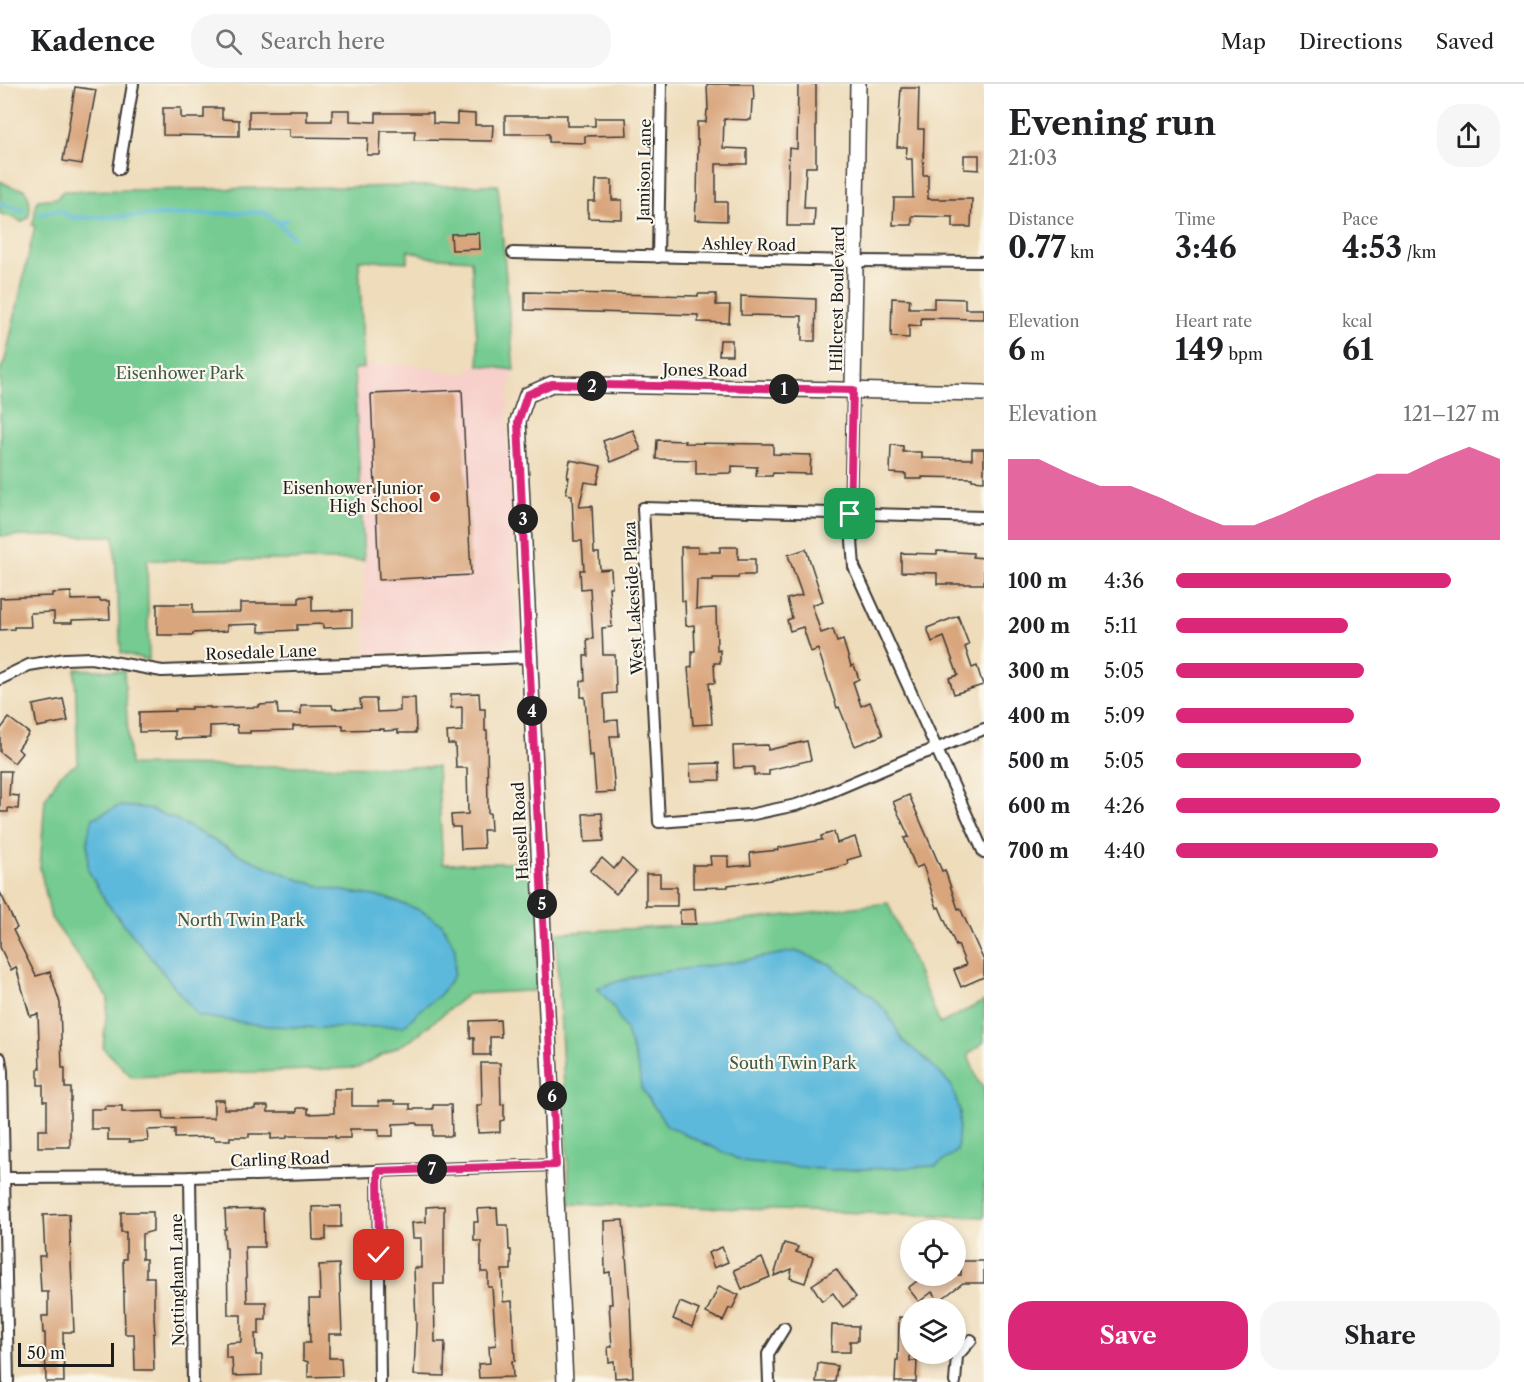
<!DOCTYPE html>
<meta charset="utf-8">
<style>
:root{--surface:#fff;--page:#f6f6f6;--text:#202124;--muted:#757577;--line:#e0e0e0;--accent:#db2777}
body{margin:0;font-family:"Libre Caslon Text",serif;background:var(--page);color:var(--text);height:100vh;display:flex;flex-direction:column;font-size:22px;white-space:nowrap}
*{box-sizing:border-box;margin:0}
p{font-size:20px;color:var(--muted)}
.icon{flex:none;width:33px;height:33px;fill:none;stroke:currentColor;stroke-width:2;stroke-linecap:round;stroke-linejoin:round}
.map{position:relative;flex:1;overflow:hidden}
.sheet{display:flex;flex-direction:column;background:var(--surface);width:540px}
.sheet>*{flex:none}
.buttons{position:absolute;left:900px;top:1136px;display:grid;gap:12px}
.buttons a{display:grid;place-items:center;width:66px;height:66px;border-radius:50%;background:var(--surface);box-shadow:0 3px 9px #0003;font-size:30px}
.scale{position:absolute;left:18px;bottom:15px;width:96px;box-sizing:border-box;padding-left:6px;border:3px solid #1c1c1c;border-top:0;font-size:16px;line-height:21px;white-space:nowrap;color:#1c1c1c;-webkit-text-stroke:4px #fbf7ec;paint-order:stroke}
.pin{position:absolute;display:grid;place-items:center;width:51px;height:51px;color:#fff;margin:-26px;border-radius:12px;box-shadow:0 3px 9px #0006}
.km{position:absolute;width:30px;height:30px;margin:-15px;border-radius:50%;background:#222;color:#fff;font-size:16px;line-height:30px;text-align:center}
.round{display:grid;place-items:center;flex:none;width:63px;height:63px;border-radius:24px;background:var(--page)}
.headline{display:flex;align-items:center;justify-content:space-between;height:102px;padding:0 24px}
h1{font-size:33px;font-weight:800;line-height:45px}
.metrics{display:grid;grid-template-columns:repeat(3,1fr);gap:9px;height:102px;padding:6px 24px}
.metrics div{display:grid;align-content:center}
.metrics b{font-size:30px;font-weight:800}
.metrics small{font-size:16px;font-weight:400}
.metrics p{font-size:16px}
.chart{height:168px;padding:12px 24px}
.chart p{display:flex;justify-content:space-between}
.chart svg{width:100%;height:108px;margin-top:6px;fill:var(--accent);opacity:.7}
.button{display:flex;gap:12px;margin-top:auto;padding:12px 24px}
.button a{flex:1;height:69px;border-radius:24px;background:var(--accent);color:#fff;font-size:24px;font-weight:800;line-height:69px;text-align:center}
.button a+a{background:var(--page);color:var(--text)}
ul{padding:0 24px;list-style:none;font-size:20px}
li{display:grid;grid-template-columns:96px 72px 1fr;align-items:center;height:45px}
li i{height:15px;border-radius:8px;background:var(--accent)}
header{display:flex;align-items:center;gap:36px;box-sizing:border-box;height:84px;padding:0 30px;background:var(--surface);border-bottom:2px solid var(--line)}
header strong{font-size:28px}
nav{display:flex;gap:33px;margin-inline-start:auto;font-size:21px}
.search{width:420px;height:54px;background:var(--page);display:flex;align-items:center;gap:15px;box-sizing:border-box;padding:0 21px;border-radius:24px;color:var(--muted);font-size:22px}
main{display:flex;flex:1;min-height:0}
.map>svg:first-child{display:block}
.built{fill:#f7d0cb}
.green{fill:#74cb91;stroke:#487456;stroke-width:1.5}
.water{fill:#5db9db;stroke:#3c6a7c;stroke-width:1.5}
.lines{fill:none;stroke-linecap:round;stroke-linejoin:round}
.stream{stroke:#5db9db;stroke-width:4}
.building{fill:#d9a57c}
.street-casing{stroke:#3c3934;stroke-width:14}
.secondary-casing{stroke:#3c3934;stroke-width:18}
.street{stroke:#fff;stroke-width:10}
.secondary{stroke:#fff;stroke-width:15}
.route-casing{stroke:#fff;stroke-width:12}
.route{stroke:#db2777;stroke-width:8}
.poi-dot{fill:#c8321e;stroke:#fbf7ec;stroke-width:2}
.labels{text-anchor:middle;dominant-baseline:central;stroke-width:4.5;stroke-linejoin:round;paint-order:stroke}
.street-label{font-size:16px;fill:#1c1c1c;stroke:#fbf7ec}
.park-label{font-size:16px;fill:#3b5945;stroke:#fbf7ec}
.poi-label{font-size:16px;fill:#1c1c1c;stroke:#fbf7ec;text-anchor:end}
</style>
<header>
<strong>Kadence</strong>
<div class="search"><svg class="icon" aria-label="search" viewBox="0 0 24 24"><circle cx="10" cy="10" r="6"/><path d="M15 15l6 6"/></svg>Search here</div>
<nav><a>Map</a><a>Directions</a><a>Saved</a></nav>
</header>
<main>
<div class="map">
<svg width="984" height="1298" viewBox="0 0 984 1298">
<rect width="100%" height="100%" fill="#fbf7ec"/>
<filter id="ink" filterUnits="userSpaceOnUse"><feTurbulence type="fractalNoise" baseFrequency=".0167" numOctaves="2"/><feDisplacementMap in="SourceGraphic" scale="12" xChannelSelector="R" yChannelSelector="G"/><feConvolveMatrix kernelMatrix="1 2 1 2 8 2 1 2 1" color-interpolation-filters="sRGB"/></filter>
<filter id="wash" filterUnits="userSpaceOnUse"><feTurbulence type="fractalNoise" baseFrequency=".008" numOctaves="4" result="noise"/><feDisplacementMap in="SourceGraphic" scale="24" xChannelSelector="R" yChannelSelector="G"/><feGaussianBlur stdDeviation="1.35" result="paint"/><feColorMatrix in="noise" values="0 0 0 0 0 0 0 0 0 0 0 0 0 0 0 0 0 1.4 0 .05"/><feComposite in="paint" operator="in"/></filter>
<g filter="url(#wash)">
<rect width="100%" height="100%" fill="#eedcba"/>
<polygon class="built" points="364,281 416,281 465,291 471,282 479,281 514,286 508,311 507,332 512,456 518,549 514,558 507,561 367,571 354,285 363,284"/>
<g class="green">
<path d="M 0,97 L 12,103 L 24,105 C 31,114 31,124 28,134 L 21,138 L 15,134 L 0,130 Z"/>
<path d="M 498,101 L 514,286 L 479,281 L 471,176 L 429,173 L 408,166 L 408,178 L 359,176 L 364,284 L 354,285 L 364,476 L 147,476 L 149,576 L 121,569 L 114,452 L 0,452 L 0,287 L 5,276 L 35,142 L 32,141 C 37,133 33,123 38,116 L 57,114 L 63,107 Z"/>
<polygon points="75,585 124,587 130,681 437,683 443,780 540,778 546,906 468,910 411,956 357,984 132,993 103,964 108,914 51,834 40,784 45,715 60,691 78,679"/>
<polygon points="888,819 940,940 984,917 984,958 968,971 978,997 984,1004 984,1133 570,1119 556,849 712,840"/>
</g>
<g class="water">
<polygon points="119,722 146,724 175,735 244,773 300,796 326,804 386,814 420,826 442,840 455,864 454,891 440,911 424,923 404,942 322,944 268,942 198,932 106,818 88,786 88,750 93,734"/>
<polygon points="795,867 830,880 871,912 887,928 903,957 927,976 951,1001 960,1027 957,1067 936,1082 898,1084 829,1086 742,1077 667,1042 641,1004 639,986 626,947 612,921 597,904 640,891 736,878"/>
</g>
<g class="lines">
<g class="stream">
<polyline points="0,119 23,127"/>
<polyline points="40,130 58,126 74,134 265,128 293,153"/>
<polyline points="277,139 287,136"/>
</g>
</g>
<g id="blocks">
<g class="building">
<polygon points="707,0 753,0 754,15 752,16 751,36 724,35 723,64 747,65 747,80 716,80 716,118 727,118 727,137 695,136 696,118 697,118 698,56 697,56 697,38 706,38 707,26 708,26"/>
<polygon points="798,0 816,0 816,83 806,83 804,124 815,124 814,142 787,142 789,64 797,65"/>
<polygon points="75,3 96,6 82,80 63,77"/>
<polygon points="901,4 919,4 918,45 924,45 923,91 928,91 928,115 972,115 971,143 953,143 953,133 912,132 912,141 893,141 894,114 913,114 912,75 906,75 907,63 897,63"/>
<polygon points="163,24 181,24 181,34 204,34 204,24 222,24 222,35 239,36 239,52 163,51"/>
<polygon points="289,26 307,26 307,37 332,37 332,26 350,26 350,37 376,38 376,29 433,29 433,39 457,40 457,29 475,30 475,41 493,41 492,57 414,56 415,47 381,47 380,71 367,71 368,54 289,53 289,45 249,44 249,27 289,27"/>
<polygon points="549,31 567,31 567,42 595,42 595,34 626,34 627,51 585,52 585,59 549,58 549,50 505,50 505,32 549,32"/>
<polygon points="964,71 979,71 979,86 964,85"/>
<polygon points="596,96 612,96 612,116 622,116 622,135 588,134 588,117 595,117"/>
<polygon points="479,149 480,165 452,166 451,150"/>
<polygon points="525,208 698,212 698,210 716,210 716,221 730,221 729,239 698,238 698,231 525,226"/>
<polygon points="741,212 816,215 815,257 802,257 802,232 741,231"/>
<polygon points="892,214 910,215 909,224 934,224 934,214 965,215 965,225 984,225 984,235 921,234 921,242 909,241 909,254 891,253"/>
<polygon points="720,256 732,256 732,271 719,271"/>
<polygon points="462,306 471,491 379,496 371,310"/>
<polygon points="633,346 641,366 611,378 603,357"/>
<polygon points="657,356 685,357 684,359 773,360 773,370 811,371 810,390 773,389 772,392 756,392 757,383 732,382 732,389 696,390 696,376 656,375"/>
<polygon points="891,361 903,362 903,368 922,368 922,374 972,375 972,365 984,365 984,397 972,396 972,394 922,393 922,395 906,395 906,390 890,389"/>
<polygon points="570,376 601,382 597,400 585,398 579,423 592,422 594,469 599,469 600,486 611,485 612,503 609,503 612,543 602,544 603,571 615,571 616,609 604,610 605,637 618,636 619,652 610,652 615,708 596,709 593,671 589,672 585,613 581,613 581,597 585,597 584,572 588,572 587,555 593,555 590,504 581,505 580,486 584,486 582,457 574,457 572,411 566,410 569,393 567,393"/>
<polygon points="681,463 698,463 698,468 720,468 720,463 738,463 738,475 755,475 755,491 739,491 738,494 713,494 713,496 697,496 696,525 716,524 717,567 720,566 720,579 714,579 715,599 709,599 712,640 693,641 688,584 692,583 692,567 695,567 694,541 686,542 685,517 682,517"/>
<polygon points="806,465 823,517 812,521 821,549 833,545 837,558 843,556 851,582 854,581 859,595 853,598 861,622 870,618 883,651 855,662 839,623 837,624 818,565 811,568 803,543 790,547 787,536 792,534 787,515 802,511 788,471"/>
<polygon points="937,467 973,469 973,473 984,474 984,500 937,500 937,489 901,488 901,469 937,470"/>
<polygon points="71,508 71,516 100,515 100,517 109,517 110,535 72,536 72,539 54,539 54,528 30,529 31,543 14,543 14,545 0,546 0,514 52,512 52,509"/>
<polygon points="312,512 312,527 352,526 352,543 323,544 323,540 297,541 297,546 259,548 259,540 227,541 227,547 193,549 193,551 157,551 157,520 193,520 193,529 240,528 240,519 299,519 299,513"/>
<polygon points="958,532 969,561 965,563 972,584 977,582 983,601 954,610 949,594 958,591 944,553 932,558 927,544"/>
<polygon points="479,609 480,625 485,625 485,647 487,647 488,729 490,729 491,746 483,746 484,764 461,765 460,743 452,743 451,731 468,730 467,684 456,684 455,660 448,660 447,648 462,647 462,623 451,624 451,610"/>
<polygon points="400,614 415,614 416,649 398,649 398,646 384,647 384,645 343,646 343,641 293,642 293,646 250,647 250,649 238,649 237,641 210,642 210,654 175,655 175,647 139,648 139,628 175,627 175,625 191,625 191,623 210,623 210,624 259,623 259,621 277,620 278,630 301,630 301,621 332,621 333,625 361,624 360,615 376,615 377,628 400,627"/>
<polygon points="63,615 68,637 37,643 33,621"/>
<polygon points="9,634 29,649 18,665 22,669 14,679 0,668 0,646"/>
<polygon points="807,657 811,676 769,686 769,691 754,691 754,683 734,684 733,662 768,661 768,666"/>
<polygon points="719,679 720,696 691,697 690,680"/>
<polygon points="0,687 11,687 9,711 19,712 18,725 8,724 8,728 0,728"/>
<polygon points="909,711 942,787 945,786 958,825 960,824 984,877 984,893 961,903 954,886 966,881 958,861 956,862 939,823 937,824 923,781 916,784 904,754 909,753 893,718"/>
<polygon points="602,729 604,757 585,758 583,730"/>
<polygon points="834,748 837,759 855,753 861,772 847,776 848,780 832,785 831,784 771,795 771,796 728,801 728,803 693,804 693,781 711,781 710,772 728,772 728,783 751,781 750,769 778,766 778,764 822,756 821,752"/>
<polygon points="602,774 614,785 622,775 636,788 616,810 590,787"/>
<polygon points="646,790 660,790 660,803 677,803 677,822 646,822"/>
<polygon points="0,808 17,844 13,846 36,892 50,888 60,919 62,984 65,984 65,1004 71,1004 71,1017 70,1017 70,1063 38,1063 38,1046 47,1046 47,1017 43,1017 43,1001 38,1001 38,985 40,985 38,930 30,932 16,883 11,886 0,863"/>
<polygon points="695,825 696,840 680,840 680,826"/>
<polygon points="500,936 501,953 490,953 490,971 474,971 474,954 470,954 470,937"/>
<polygon points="481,979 500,979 501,1021 504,1020 504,1036 500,1037 500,1048 478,1049 477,1021 482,1021"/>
<polygon points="334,1005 352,1005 352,1022 379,1022 378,1017 395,1017 395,1020 410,1020 410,1025 433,1025 433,1021 451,1021 452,1052 433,1052 433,1041 417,1041 417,1039 393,1040 393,1052 379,1052 379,1045 350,1045 350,1054 335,1054 335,1052 287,1052 287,1054 271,1055 271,1050 249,1050 249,1053 230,1053 230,1056 214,1056 214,1053 175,1054 175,1045 147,1046 148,1057 129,1058 129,1056 108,1056 108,1045 91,1045 91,1025 105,1025 105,1022 122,1022 122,1028 163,1027 164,1035 214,1034 214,1016 224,1016 224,1025 255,1025 255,1022 268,1022 268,1028 297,1028 297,1024 308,1024 308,1030 334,1029"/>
<polygon points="341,1122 341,1143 326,1143 326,1156 313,1156 312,1123"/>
<polygon points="444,1122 444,1200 434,1200 435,1258 445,1258 444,1292 414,1291 416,1241 414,1184 421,1184 421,1154 413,1154 412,1139 426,1138 426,1123"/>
<polygon points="497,1124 498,1141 508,1141 509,1166 511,1166 511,1186 502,1186 503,1218 512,1217 515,1277 512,1277 513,1293 479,1294 478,1280 490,1279 489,1262 496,1261 492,1203 488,1203 488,1188 481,1188 481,1157 474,1157 474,1138 478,1138 477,1125"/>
<polygon points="263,1125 264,1163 245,1163 247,1218 266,1218 266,1235 259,1235 259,1250 255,1250 256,1271 262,1271 262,1291 233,1292 232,1274 226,1274 226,1259 241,1258 241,1231 228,1231 227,1164 225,1164 224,1145 226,1145 225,1126"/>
<polygon points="121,1128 153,1128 153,1147 142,1150 142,1175 146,1175 146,1193 154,1193 154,1234 155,1249 153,1249 154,1286 135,1286 134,1250 125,1250 123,1175 126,1175 126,1148 121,1148"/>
<polygon points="69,1130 74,1248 63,1248 64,1298 46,1298 45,1249 43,1249 42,1232 48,1232 48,1208 41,1208 39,1172 45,1172 43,1131"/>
<polygon points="623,1136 630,1219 633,1293 615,1294 614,1277 609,1278 608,1263 612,1263 609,1220 612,1220 610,1188 605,1189 604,1137"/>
<polygon points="784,1159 798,1163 796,1168 813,1173 805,1199 790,1194 792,1185 774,1192"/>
<polygon points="722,1163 728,1178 714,1184 708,1169"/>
<polygon points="762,1174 770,1193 742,1205 734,1186"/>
<polygon points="961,1177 984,1177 984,1199 963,1199 939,1217 932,1208 919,1218 908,1204 925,1191 961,1191"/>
<polygon points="339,1180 342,1250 329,1250 329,1274 341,1274 342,1292 308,1293 308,1278 303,1276 303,1259 310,1259 309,1215 320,1215 319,1181"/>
<polygon points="836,1185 856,1213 843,1223 833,1209 822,1217 812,1201"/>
<polygon points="719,1202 739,1211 732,1225 729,1224 723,1237 706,1229"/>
<polygon points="680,1218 699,1226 692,1243 673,1235"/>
<polygon points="899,1233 910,1234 910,1277 917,1277 916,1298 895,1298 896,1276 898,1276"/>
<polygon points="832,1241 858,1242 858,1257 850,1257 850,1268 831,1268"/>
<polygon points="818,1279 837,1282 835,1298 816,1298"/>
</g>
</g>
</g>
<g filter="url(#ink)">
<use href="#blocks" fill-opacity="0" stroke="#3c3934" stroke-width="1.5"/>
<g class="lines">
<defs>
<g id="street">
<polyline points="119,85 133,0"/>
<polyline points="513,169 855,177 984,178"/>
<polyline points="658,173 661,0"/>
<polyline points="853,306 850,430 854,483 984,769"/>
<polyline points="984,433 643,424 659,738 749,731 796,721 816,714 915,672 936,665 984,645"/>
<polyline points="0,595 29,581 65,575 91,574 162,587 529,573"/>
<polyline points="0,974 2,987 8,1298"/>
<polyline points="378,1087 380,1298"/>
<polyline points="190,1093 193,1298"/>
<polyline points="5,1094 190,1093 556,1081"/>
<polyline points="769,1298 768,1270 784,1244"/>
<polyline points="955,1298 957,1272 971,1256"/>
</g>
<g id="secondary">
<polyline points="853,306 858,0"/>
<path d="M 565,1298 C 552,978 533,658 518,337 L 527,311 L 552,300 L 984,309"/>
</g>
</defs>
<use href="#street" class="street-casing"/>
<use href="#secondary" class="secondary-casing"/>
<use href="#street" class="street"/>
<use href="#secondary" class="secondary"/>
</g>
</g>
<g class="lines" filter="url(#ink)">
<defs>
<polyline id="route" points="379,1171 378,1087 556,1081 528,553 518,338 527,311 552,300 853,306 850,430"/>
</defs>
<use href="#route" class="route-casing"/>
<use href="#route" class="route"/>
</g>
<circle class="poi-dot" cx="435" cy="413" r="6"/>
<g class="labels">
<g class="street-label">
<text transform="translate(644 86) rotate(-89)">Jamison Lane</text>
<text transform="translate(749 160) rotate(1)">Ashley Road</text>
<text transform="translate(837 215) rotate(-89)">Hillcrest Boulevard</text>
<text transform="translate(705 286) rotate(1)">Jones Road</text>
<text transform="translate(633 514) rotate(-93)">West Lakeside Plaza</text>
<text transform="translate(261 568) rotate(-2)">Rosedale Lane</text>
<text transform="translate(520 747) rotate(-93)">Hassell Road</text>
<text transform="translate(280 1075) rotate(-2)">Carling Road</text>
<text transform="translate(177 1196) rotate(-91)">Nottingham Lane</text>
</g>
<g class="park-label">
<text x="180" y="289">Eisenhower Park</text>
<text x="241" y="836">North Twin Park</text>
<text x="793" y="979">South Twin Park</text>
</g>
<g class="poi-label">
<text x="423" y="404">Eisenhower Junior<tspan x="423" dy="18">High School</tspan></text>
</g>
</g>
</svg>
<div class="buttons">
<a><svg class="icon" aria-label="locate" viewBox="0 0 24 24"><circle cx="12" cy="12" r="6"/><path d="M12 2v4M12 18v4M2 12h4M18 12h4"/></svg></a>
<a><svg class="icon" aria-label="layers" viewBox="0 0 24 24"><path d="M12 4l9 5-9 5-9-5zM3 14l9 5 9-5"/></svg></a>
</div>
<div class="scale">50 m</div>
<div class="pin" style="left:850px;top:430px;background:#1e9e55"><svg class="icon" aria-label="arrive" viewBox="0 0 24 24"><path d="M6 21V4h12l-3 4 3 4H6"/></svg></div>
<div class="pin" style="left:379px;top:1171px;background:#d93025"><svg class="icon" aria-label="check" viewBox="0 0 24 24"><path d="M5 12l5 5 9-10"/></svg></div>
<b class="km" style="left:784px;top:305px">1</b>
<b class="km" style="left:592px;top:302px">2</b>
<b class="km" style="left:523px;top:435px">3</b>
<b class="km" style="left:532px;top:627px">4</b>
<b class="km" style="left:542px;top:820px">5</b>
<b class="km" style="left:552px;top:1012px">6</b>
<b class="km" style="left:432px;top:1085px">7</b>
</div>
<section class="sheet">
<div class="headline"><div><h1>Evening run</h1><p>21:03</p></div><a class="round"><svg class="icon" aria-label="share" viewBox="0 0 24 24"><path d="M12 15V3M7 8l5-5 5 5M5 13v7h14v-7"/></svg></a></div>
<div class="metrics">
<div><p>Distance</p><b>0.77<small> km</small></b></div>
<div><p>Time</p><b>3:46</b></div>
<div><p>Pace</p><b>4:53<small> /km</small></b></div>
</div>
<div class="metrics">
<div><p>Elevation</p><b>6<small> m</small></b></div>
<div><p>Heart rate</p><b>149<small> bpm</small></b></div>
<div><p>kcal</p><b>61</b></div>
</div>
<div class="chart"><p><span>Elevation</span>121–127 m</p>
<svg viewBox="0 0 160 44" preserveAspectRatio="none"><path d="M0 44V11L10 11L20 17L30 22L40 22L50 27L60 33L70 38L80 38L90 33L100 27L110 22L120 17L130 17L140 11L150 6L160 11V44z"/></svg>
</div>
<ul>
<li><b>100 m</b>4:36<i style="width:85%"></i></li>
<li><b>200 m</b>5:11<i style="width:53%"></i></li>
<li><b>300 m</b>5:05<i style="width:58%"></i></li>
<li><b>400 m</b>5:09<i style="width:55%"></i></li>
<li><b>500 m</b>5:05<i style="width:57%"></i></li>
<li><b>600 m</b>4:26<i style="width:100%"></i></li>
<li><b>700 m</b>4:40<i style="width:81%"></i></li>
</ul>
<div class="button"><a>Save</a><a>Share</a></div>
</section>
</main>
